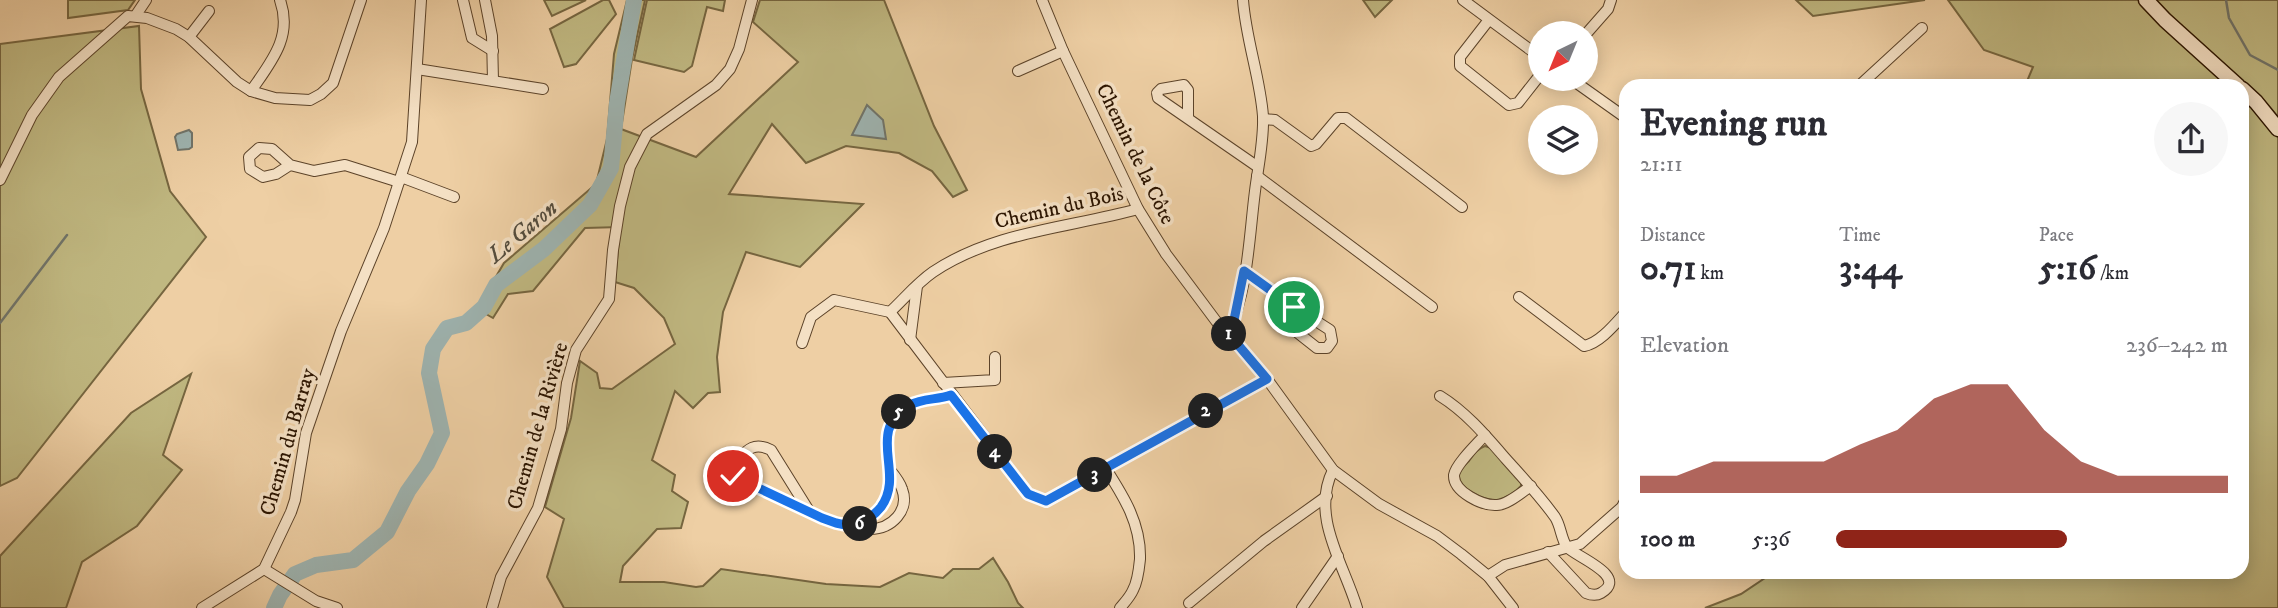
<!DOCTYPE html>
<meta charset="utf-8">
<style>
:root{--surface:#fff;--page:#f7f7f7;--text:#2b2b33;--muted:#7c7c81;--accent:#8f2418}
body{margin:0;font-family:"IM FELL DW Pica",serif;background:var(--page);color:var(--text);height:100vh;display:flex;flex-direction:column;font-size:26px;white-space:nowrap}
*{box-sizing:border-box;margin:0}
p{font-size:23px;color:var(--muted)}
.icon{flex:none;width:38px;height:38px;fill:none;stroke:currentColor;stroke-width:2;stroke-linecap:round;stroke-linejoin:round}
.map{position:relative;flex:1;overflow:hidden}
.sheet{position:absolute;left:1619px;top:79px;width:630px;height:500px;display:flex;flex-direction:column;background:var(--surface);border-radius:21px;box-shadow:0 4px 18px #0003}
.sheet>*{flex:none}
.needle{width:46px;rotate:223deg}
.buttons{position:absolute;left:1528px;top:21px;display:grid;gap:14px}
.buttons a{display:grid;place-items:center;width:70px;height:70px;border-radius:50%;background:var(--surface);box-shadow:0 4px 18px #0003;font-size:35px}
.pin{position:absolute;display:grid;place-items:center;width:60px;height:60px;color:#fff;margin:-30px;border:4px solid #fff;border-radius:50%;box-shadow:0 2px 7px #0007}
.km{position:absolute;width:35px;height:35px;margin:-18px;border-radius:50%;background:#222;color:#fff;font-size:19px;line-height:35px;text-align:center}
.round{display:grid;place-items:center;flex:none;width:74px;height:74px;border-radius:37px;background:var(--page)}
.overview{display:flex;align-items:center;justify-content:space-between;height:119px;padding:0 21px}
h1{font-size:38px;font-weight:700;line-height:52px}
.stats{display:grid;grid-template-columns:repeat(3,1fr);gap:10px;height:119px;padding:7px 21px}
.stats div{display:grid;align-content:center}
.stats b{font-size:35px;font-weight:700}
.stats small{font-size:19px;font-weight:400}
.stats p{font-size:19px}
.chart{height:196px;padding:14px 21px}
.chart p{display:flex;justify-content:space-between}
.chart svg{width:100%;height:126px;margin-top:7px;fill:var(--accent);opacity:.7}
ul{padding:0 21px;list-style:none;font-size:23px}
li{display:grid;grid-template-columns:112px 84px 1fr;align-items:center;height:52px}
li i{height:18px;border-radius:9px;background:var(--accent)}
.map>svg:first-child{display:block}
.green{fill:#c0b881;stroke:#766640;stroke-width:2}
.water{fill:#9eb4b1;stroke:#70746a;stroke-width:2}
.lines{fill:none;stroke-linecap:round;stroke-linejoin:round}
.stream{stroke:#70746a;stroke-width:2.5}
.river{stroke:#9eb4b1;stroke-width:16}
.street-casing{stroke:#5c4329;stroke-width:12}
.secondary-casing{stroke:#2b1400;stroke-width:17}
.street{stroke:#f4e0c4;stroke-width:10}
.secondary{stroke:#f4e0c4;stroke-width:14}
.route-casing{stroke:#fff;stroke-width:14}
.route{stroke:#1a73e8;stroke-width:9}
.labels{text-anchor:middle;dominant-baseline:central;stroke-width:7;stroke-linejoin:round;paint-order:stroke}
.street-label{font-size:21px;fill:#2b1400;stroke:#f4e0c4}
.water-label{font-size:23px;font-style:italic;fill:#534c3e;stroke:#f4e0c4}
</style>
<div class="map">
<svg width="2278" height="608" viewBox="0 0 2278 608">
<rect width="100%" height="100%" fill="#eecfa4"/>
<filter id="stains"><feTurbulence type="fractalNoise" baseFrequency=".00286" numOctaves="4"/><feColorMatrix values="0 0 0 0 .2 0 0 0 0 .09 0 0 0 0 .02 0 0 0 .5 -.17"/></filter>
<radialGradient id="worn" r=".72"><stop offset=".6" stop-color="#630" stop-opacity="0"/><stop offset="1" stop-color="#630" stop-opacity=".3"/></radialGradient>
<g class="green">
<polygon points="68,0 135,0 128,10 68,18"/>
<polygon points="544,0 586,0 552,16"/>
<polygon points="603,0 609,0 616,14 576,64 564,67 550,29"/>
<polygon points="627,0 645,0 632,59 621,129 696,157 798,62 753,22 760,0 884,0 934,126 967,190 953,197 932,171 899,153 846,146 806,163 772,124 729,194 863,204 800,267 746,252 723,312 717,357 720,392 708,393 693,408 675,391 652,460 675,475 672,491 688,502 681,528 657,529 623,566 620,582 664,582 696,587 703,586 721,569 826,584 880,587 909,573 943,578 953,569 979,569 993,558 1008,582 1018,603 1023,608 564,608 547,577 564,519 545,507 571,418 580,361 597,373 600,388 612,389 675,344 664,318 634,288 615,282 620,227 585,228 533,291 508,294 493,318 477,309 504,263 596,184 607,139 614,54"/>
<polygon points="647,0 725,0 723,11 707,7 692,66 684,72 634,60"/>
<polygon points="1363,0 1392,0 1375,17"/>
<polygon points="1796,0 1925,0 1813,16"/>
<polygon points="1948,0 2278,0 2278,608 1705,608 1741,594 1774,572 2242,572 2242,86 2025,86 2033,67 1984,50"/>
<polygon points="139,26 141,89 170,191 206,237 17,478 0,486 0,44"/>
<polygon points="191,374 163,455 182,470 137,526 82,562 66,608 0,608 0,556 131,413"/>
<path d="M 1485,446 L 1491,448 L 1521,480 L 1521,486 C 1516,492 1506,498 1497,500 C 1486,502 1457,488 1459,474 C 1460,469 1465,465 1469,461 C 1474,454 1477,449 1485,446 Z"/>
</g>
<g class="water">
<polygon points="867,105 883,120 886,139 852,135"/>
<polygon points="189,130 192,133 192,147 189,149 178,150 175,137 177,134"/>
</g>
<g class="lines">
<g class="stream">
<polyline points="2226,0 2229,18 2250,55 2278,70"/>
<polyline points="0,323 67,235"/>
</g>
<polyline class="river" points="274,608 280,595 295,574 316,565 353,560 387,532 408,491 427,464 442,433 429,373 433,349 447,328 466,323 484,307 496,285 544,249 590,205 611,168 617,103 634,0"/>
<defs>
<g id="street">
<polyline points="463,0 472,38 493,51"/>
<polyline points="485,0 492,36 493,81"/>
<polyline points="1042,0 1063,51 1138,209 1166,254 1216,321 1267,379 1333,470 1379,504 1437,536 1461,554 1488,576 1513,608"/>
<polyline points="1463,0 1540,57"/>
<polyline points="136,15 146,0"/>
<polyline points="1488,21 1460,57 1460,66 1509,105 1518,103 1540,75"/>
<polyline points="1586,34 1608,9 1611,0"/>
<polyline points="189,37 209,11"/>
<polyline points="417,69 543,89"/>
<polyline points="1018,71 1063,51"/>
<polyline points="1571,79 1626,118"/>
<polyline points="1859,86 1922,28"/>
<path d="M 251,91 C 271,62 293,37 280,0"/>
<polyline points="1188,118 1188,90 1184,85 1161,89 1157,93 1158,98 1258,167"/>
<polyline points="1263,119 1275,120 1311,146 1316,144 1338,118 1346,118 1462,207"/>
<polyline points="290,165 276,174 263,177 250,169 249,157 259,148 272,149 290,165 314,171 345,165 399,182"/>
<polyline points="1257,176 1432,307"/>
<polyline points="401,177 454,197"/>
<polyline points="0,180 32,115 59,77 128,16 147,18 176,29 189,37 237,82 251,91 275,98 310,100 321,94 333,83 361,0"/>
<path d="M 1138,209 C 1069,228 994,231 933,272 C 917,283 904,299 890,312 L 1028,494 L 1046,501 L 1267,379"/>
<polyline points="1244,271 1294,307 1298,333 1317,348 1327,348 1332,341 1330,330 1294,307"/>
<path d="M 1519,297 L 1584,346 C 1600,343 1615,324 1626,312"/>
<path d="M 1228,333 C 1248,291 1249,238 1255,191 C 1258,167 1264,141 1263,116 C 1260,77 1246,40 1243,0"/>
<polyline points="910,340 917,286"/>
<polyline points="802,343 811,317 834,300 890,312"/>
<polyline points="943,383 995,380 995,357"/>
<path d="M 1440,396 C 1466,412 1486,436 1506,459 C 1523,478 1540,496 1555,517 C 1561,526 1561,539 1567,547 C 1574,556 1630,576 1601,593 C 1596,596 1591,595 1586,593 L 1548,552"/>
<polyline points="1625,420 1626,421"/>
<path d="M 1485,435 C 1477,444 1456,464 1454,475 C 1453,492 1483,506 1497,505 C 1507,505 1522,492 1531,486"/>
<path d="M 1106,469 C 1124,497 1141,524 1140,559 C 1139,569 1138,581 1133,590 C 1130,597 1125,602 1120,608"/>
<path d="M 1333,470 C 1310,516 1344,564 1357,608"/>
<path d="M 809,511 L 771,450 C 751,440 745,453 731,467 L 733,476 L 822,518 C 837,524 855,529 870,529 C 892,529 910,510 902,489 C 900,482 895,476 890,470"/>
<path d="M 855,527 C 865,521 874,516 881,507 C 906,473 864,431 910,405 C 923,398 937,400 951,395"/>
<polyline points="264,569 316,601 337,608"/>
<polyline points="1488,576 1505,565 1580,544 1622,507 1626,499"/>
<polyline points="1189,603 1264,541 1327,496"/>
<polyline points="202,608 264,569 291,512 295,500 306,433 341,331 384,228 412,142 421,0"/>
<polyline points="492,608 501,577 538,508 561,429 567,383 576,350 609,299 613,250 620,206 630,167 647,134 716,85 730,69 739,49 752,0"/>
<polyline points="1302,608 1338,556"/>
</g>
<g id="secondary">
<polyline points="2146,0 2165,20 2238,86"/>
<polyline points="2242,89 2256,102 2278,129"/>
</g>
</defs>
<use href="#street" class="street-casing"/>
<use href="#secondary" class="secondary-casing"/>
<use href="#street" class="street"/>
<use href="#secondary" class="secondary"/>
</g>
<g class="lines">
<defs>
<path id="route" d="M 733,476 L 822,518 L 836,523 L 855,527 C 865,521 874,516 881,507 C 906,473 864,431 910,405 C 923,398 937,400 951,395 L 1028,494 L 1046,501 L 1267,379 L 1228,333 L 1234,320 L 1244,271 L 1294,307"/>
</defs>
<use href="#route" class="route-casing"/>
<use href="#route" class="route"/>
</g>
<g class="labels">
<g class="street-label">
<text transform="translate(1135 154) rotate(64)">Chemin de la Côte</text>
<text transform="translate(1059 208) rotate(-13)">Chemin du Bois</text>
<text transform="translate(538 426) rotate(-74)">Chemin de la Rivière</text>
<text transform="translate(288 442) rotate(-74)">Chemin du Barray</text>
</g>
<g class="water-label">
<text transform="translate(523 232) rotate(-40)">Le Garon</text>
</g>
</g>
<rect width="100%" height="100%" filter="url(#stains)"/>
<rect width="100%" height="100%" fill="url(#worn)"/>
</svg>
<div class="buttons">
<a><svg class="needle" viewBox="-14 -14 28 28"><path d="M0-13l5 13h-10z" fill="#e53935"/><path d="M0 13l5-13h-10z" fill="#7c7c81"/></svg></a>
<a><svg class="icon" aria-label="layers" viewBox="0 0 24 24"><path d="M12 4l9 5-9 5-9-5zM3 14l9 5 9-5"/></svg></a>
</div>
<div class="pin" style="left:1294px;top:307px;background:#1e9e55"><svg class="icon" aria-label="arrive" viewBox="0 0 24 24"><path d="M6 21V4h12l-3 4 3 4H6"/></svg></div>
<div class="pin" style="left:733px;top:476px;background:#d93025"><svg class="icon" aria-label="check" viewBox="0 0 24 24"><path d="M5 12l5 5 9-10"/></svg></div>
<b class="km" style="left:1229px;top:334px">1</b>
<b class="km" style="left:1206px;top:411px">2</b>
<b class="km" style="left:1095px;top:475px">3</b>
<b class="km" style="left:995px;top:452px">4</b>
<b class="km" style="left:899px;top:412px">5</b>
<b class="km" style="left:860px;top:524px">6</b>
<section class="sheet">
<div class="overview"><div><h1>Evening run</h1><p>21:11</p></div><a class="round"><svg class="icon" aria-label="share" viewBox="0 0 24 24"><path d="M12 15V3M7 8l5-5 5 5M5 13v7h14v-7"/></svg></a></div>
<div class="stats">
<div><p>Distance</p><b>0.71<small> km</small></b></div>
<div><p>Time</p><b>3:44</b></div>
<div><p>Pace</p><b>5:16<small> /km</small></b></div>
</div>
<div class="chart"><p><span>Elevation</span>236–242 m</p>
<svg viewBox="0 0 160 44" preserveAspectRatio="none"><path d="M0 44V38L10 38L20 33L30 33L40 33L50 33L60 27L70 22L80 11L90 6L100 6L110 22L120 33L130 38L140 38L150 38L160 38V44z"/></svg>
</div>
<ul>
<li><b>100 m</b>5:36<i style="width:59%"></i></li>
</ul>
</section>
</div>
